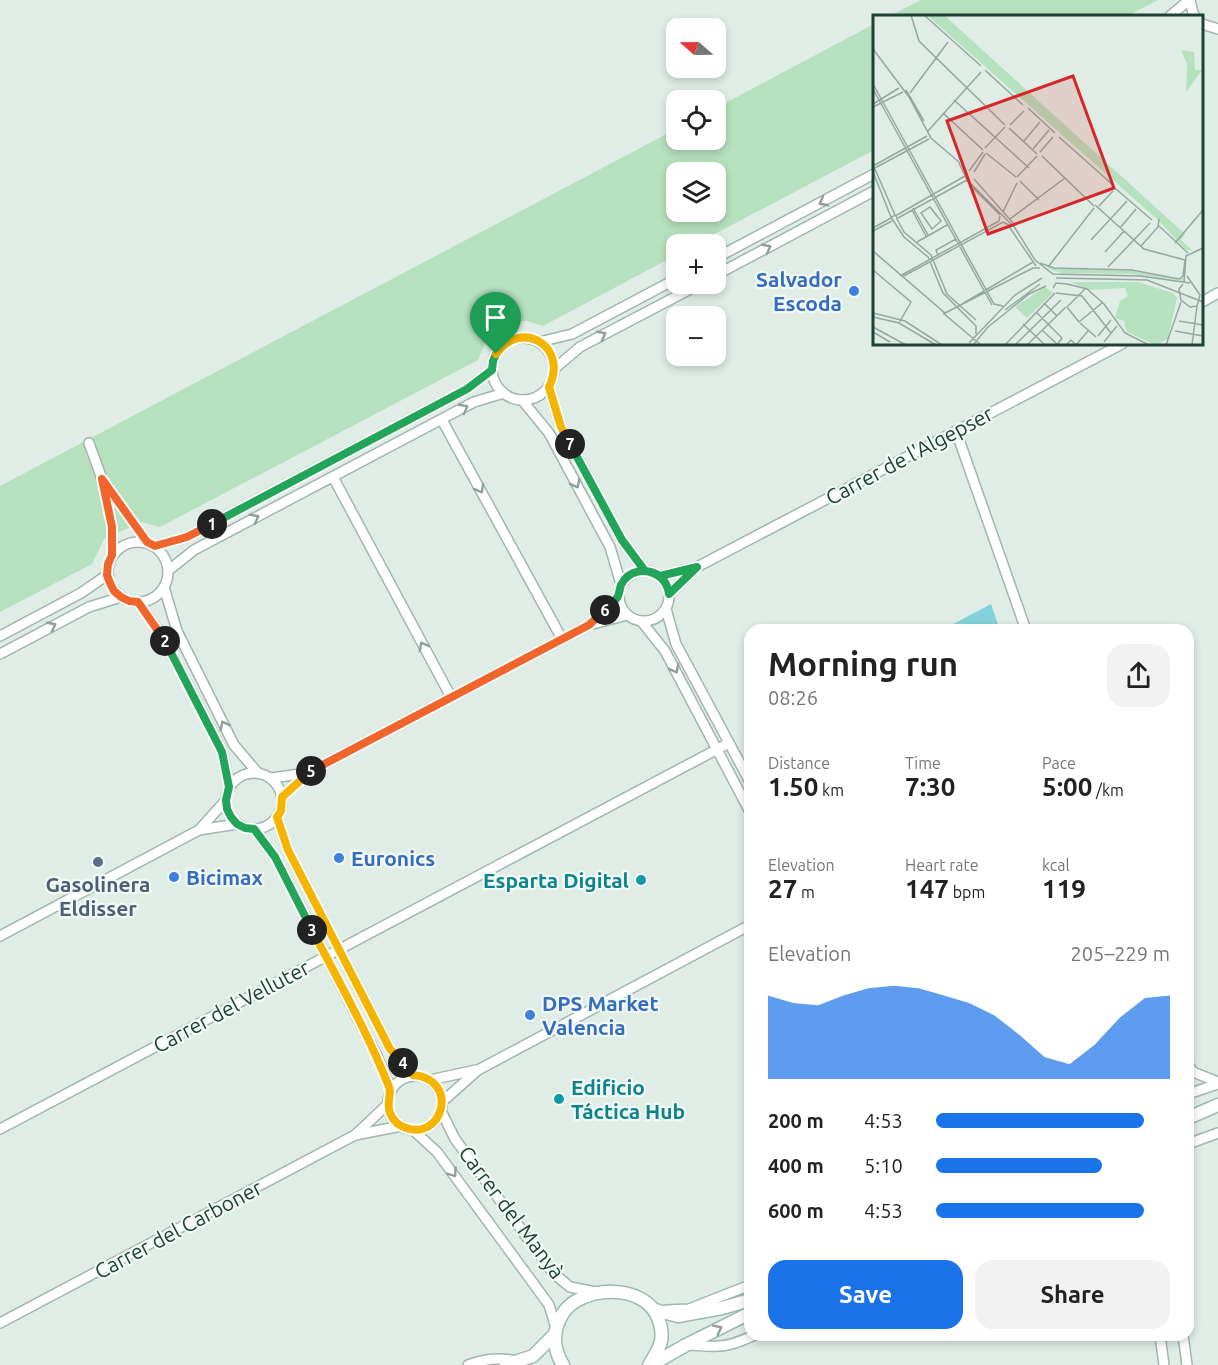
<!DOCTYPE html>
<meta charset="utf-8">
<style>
:root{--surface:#fff;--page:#f2f2f2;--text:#222;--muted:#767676;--accent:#1a73e8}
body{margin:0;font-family:Ubuntu,sans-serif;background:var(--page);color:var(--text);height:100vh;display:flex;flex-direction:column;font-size:22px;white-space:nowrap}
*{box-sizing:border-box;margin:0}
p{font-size:20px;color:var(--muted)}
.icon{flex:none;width:33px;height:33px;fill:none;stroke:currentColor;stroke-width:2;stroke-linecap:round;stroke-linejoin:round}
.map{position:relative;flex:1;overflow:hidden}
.sheet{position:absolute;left:744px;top:624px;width:450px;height:717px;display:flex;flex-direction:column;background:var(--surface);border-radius:18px;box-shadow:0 3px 9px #0003}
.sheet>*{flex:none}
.needle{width:39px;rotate:290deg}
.controls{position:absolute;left:666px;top:18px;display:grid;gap:12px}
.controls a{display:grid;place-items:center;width:60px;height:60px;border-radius:12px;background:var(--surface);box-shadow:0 3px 9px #0003;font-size:30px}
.pin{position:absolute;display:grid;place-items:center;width:51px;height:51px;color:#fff;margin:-62px -26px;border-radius:50% 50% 50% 0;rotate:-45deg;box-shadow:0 0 6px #0007}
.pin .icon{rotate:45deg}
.km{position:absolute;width:30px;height:30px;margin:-15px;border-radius:50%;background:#222;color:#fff;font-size:16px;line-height:30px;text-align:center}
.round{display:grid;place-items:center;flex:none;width:63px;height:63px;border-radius:18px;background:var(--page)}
.headline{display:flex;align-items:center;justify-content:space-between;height:102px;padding:0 24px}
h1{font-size:33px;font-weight:700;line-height:45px}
.figures{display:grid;grid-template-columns:repeat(3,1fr);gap:9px;height:102px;padding:6px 24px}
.figures div{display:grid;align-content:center}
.figures b{font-size:26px;font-weight:700}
.figures small{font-size:16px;font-weight:400}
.figures p{font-size:16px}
.chart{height:168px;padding:12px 24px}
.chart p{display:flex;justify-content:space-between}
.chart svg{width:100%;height:108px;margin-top:6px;fill:var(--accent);opacity:.7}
.cta{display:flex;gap:12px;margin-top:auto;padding:12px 24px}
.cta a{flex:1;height:69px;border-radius:18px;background:var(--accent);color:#fff;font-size:24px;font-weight:700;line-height:69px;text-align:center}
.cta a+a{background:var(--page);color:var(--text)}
ul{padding:0 24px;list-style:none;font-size:20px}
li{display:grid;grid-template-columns:96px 72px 1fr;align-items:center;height:45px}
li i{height:15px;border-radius:8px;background:var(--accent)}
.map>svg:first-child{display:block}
.green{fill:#b6e1be;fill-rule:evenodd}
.water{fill:#81d3d9}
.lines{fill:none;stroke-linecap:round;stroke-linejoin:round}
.street-casing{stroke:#a2b6ad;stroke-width:12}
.secondary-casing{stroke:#9dbaae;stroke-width:15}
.street{stroke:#fff;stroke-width:9}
.secondary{stroke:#fff;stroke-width:12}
.oneway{stroke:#8fa09a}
.split-1-casing{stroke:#fff;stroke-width:12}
.split-2-casing{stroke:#fff;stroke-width:12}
.split-3-casing{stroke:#fff;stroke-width:12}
.split-4-casing{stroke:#fff;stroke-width:12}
.split-5-casing{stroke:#fff;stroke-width:12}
.split-6-casing{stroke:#fff;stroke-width:12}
.split-7-casing{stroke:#fff;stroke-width:12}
.split-8-casing{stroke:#fff;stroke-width:12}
.split-1{stroke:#22a559;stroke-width:8}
.split-2{stroke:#f0652b;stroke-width:8}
.split-3{stroke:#22a559;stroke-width:8}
.split-4{stroke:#f5b400;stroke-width:8}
.split-5{stroke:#f5b400;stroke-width:8}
.split-6{stroke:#f0652b;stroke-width:8}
.split-7{stroke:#22a559;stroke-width:8}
.split-8{stroke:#f5b400;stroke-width:8}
.shop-dot{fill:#3f7fe0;stroke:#f1f9f5;stroke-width:2}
.service-dot{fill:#5c6f8a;stroke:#f1f9f5;stroke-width:2}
.culture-dot{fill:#0f9aa8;stroke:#f1f9f5;stroke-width:2}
.labels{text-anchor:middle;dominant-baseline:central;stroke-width:4.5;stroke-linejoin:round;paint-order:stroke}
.shop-label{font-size:21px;font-weight:bold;fill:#366cbe;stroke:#f1f9f5;text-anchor:start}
.street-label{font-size:21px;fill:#1f4034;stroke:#f1f9f5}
.culture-label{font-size:21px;font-weight:bold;fill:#0d838f;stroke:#f1f9f5;text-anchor:end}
.service-label{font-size:21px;font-weight:bold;fill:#4e5e75;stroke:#f1f9f5}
.inset-road{fill:none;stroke:#93a89f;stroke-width:1.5}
.view{fill:#d62828;fill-opacity:0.15;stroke:#d62828;stroke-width:3}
.inset-edge{fill:none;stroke:#1f4034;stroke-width:3}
</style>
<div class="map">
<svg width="1218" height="1365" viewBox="0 0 1218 1365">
<rect width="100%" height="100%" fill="#e0ede6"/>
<g class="green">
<polygon points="921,0 1158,0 1127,16 889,16"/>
<path d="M 874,24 L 874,150 L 696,244 L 676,244 L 676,255 L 543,326 L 527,321 L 514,322 L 495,332 L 486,341 L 478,360 L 160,527 L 142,522 L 104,539 L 92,564 L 0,612 L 0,486 L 676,129 L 676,140 L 716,140 L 716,108 ZM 676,172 L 716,172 L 716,212 L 676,212 Z"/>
</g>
<polygon class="water" points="991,604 1000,630 942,630"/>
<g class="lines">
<defs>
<g id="street">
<polyline points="1190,0 1193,13 1195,16"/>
<polyline points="1170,16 1189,0"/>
<polyline points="1202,24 1218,29"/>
<polyline points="716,258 874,174"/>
<polyline points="716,275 874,191"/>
<polyline points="1202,302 1218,293"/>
<circle cx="523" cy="369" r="31"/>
<polyline points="539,342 572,334 676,279"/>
<polyline points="554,369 580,347 700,284"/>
<polyline points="549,387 561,427 622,540 645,571"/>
<polyline points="522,400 549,433 610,547 621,584"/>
<polyline points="442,420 562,639"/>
<polyline points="956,431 1026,630"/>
<polyline points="89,443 102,479 112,527 112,555"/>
<polyline points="333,477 451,697"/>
<polyline points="105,483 147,542"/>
<circle cx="138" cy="572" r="30"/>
<polyline points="155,546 187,537 467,389 492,370"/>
<polyline points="169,570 194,550 474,402 504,393"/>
<circle cx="644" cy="596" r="25"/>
<polyline points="660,576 697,567 1122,344"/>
<polyline points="164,587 177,631 234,745 257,772"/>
<polyline points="669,594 695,569"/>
<polyline points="138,602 163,637 222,751 229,787"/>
<polyline points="666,609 676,644 750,782"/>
<polyline points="642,622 665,651 750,812"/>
<polyline points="590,624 619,597"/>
<polyline points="0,636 81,593 107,575"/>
<polyline points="0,654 89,607 121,597"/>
<circle cx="254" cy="801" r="28"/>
<polyline points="272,778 307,773"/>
<polyline points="282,797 307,773 589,625 627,615"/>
<polyline points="277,817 288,850 390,1049 413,1075"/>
<polyline points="254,829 275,857 377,1056 391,1090"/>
<polyline points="199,830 226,800"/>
<polyline points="0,936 199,830 237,824"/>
<polyline points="1188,1065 1193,1072 1218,1082"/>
<circle cx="415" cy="1103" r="27"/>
<polyline points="430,1080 476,1070"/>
<polyline points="1188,1094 1218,1084"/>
<polyline points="442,1102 478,1070 750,925"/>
<polyline points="441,1111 455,1139 553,1273 570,1287 596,1292"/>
<polyline points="0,1129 729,743"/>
<polyline points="413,1130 437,1152 536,1287 549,1305 556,1328"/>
<polyline points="355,1135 388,1104"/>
<polyline points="1188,1144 1218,1133"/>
<polyline points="667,1310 689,1309 750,1285"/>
<polyline points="0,1323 355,1135 401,1126"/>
<polyline points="1160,1335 1164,1365"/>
<polyline points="1183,1335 1187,1365"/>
<path d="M 688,1345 C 698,1345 708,1347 718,1346 C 731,1346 743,1340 755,1335"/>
<path d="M 468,1365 C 485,1359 499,1357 517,1361"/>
</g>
<g id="secondary">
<polyline points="1188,1118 1218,1105"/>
<polyline points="655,1310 678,1316 722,1308 750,1300"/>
<polyline points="506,1365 533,1356 555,1334"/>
<path d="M 563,1365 C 558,1357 555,1349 555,1339 C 555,1330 558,1321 563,1313 C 582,1285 645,1283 658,1318 C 666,1338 660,1348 649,1365"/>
<polyline points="651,1365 686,1345 750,1313"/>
</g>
</defs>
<use href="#street" class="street-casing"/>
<use href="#secondary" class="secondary-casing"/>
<use href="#street" class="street"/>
<use href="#secondary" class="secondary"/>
</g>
<defs><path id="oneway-chevron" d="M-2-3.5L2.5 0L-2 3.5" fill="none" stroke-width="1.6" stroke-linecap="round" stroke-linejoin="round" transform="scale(1.5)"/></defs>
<g class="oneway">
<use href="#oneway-chevron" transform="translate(823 202) rotate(152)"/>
<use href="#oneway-chevron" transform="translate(767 248) rotate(-28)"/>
<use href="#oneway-chevron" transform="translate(602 335) rotate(-28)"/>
<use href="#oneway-chevron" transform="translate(464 408) rotate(-28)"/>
<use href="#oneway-chevron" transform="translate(576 484) rotate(62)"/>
<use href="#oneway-chevron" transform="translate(480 489) rotate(61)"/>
<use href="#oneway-chevron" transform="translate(255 518) rotate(-28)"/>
<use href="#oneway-chevron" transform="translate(52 626) rotate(-28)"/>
<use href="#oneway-chevron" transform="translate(423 646) rotate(-118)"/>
<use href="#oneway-chevron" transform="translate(675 669) rotate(62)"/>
<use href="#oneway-chevron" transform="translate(224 725) rotate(-117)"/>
<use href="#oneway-chevron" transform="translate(453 1173) rotate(54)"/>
<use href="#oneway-chevron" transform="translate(718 1329) rotate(-27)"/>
</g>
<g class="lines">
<defs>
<polyline id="split-1" points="212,524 467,389 492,370 493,361 496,354"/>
<polyline id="split-2" points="165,641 138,602 129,601 121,597 114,591 110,583 107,575 108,564 112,555 112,527 102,479 147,542 155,546 187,537 212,524"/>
<polyline id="split-3" points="165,641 222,752 229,787 226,800 227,809 231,817 237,824 245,828 254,829 275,857 312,930"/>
<path id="split-4" d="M 312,930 C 339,982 368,1033 389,1087 C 392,1094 386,1103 390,1113 C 393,1120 399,1126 406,1128 C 443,1141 460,1079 413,1075 L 403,1063"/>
<polyline id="split-5" points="311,771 282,797 281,811 277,817 288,850 390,1049 403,1063"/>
<polyline id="split-6" points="311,771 589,625 605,610"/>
<path id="split-7" d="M 570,444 L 622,540 L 645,571 C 659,573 667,580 669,594 L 697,567 L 660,576 C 646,568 629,569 621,585 C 619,590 620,595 616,599 C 613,603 609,606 605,610"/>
<path id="split-8" d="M 496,354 C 521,318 569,346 549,387 L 561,427 L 570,444"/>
</defs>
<use href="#split-1" class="split-1-casing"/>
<use href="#split-2" class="split-2-casing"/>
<use href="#split-3" class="split-3-casing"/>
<use href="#split-4" class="split-4-casing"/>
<use href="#split-5" class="split-5-casing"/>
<use href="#split-6" class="split-6-casing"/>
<use href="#split-7" class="split-7-casing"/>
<use href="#split-8" class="split-8-casing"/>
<use href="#split-1" class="split-1"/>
<use href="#split-2" class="split-2"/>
<use href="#split-3" class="split-3"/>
<use href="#split-4" class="split-4"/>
<use href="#split-5" class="split-5"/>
<use href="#split-6" class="split-6"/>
<use href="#split-7" class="split-7"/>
<use href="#split-8" class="split-8"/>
</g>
<g class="shop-dot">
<circle cx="854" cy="291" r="6"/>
<circle cx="339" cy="858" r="6"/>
<circle cx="174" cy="877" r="6"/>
<circle cx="530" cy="1015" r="6"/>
</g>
<circle class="service-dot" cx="98" cy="862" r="6"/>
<g class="culture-dot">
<circle cx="641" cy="880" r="6"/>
<circle cx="559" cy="1099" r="6"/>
</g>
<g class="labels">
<g class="shop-label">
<text x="842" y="279" text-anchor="end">Salvador<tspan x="842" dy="24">Escoda</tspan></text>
<text x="351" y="858">Euronics</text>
<text x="186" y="877">Bicimax</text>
<text x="542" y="1003">DPS Market<tspan x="542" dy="24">Valencia</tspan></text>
</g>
<g class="street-label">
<text transform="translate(909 455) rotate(-28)">Carrer de l'Algepser</text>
<text transform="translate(231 1006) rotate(-28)">Carrer del Velluter</text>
<text transform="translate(512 1212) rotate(53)">Carrer del Manyà</text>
<text transform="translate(178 1229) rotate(-28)">Carrer del Carboner</text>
</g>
<g class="culture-label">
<text x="629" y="880">Esparta Digital</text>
<text x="571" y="1087" text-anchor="start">Edificio<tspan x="571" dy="24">Táctica Hub</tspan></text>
</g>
<g class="service-label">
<text x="98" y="884">Gasolinera<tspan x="98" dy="24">Eldisser</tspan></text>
</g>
</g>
<g transform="translate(873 15)">
<rect width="330" height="330" fill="#e0ede6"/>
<path d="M 54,0 L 71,0 L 312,219 L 308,225 L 320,236 L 312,234 L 285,205 ZM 308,35 L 321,37 L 322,55 L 329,55 L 313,77 L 314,49 ZM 173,253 L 260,256 L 306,265 L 311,262 L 310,266 L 259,259 L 189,258 ZM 197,267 L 265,267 L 300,278 L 304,283 L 295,323 L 286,329 L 278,328 L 254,317 L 251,306 L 242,303 L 247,286 L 255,281 L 252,273 L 216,275 ZM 172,272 L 180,278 L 154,303 L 142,292 Z" fill="#b6e1be"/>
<path class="inset-road" d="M 38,0 L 46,26 L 132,110M 51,0 L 108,51M 0,34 L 36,82 L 58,123 L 87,148M 112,55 L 150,90M 0,69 L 121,289 L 130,291M 0,74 L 119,290M 33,75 L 51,106M 37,78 L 75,27M 81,85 L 156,153M 0,89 L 26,73M 0,92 L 30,77M 155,93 L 182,118M 70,98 L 110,135M 137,110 L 151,96M 136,113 L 164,139M 55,116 L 108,57M 186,122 L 240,170M 151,126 L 167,107M 112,133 L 132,112M 160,134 L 176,115M 167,137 L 180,122M 113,138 L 143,162M 169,141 L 221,191M 86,148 L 94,165 L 142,213 L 162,245 L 180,259 L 267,261 L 317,268M 0,151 L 54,121M 1,152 L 22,200M 0,154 L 56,124M 96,156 L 110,137M 0,157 L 18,202M 101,157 L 112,139M 144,162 L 164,141M 101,164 L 140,208M 147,166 L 166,185M 100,173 L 127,200M 243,174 L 279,205M 226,191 L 240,176M 57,192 L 68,206 L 59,214 L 48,198 ZM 40,193 L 55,220M 39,195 L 53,221M 228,195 L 222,190 L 271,234 L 312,245M 130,197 L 144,168M 24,200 L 92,161M 25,203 L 94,165M 24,204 L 23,200 L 18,202 L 31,222 L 55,242 L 70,278 L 103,311 L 103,319M 24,204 L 31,217 L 58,240 L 74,279 L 103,305M 137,204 L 192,163M 135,210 L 163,251M 286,211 L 315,238M 0,213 L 18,203M 247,213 L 263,194M 0,216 L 19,206M 218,225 L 254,186M 44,227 L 74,210M 302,228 L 330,195M 268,231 L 285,212 L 286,204M 0,236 L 72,298 L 160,253 L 167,253M 232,237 L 251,216M 65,240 L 63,235 L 83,224M 167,248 L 181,253 L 259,255 L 306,264 L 310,261 L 312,245M 175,252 L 221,193M 235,252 L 277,208M 0,255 L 38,287 L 26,308M 27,261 L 126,206 L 127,201M 29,262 L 130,207 L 136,210M 183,263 L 274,265 L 330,287M 311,268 L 313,241 L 330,233M 310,269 L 306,274 L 308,285 L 317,292 L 324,291 L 327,280 L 314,261M 180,273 L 183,268 L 194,269 L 214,274 L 231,289 L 252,318 L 276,330M 183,278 L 209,281 L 238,318M 171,288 L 184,301M 84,292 L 160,247M 194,292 L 212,274M 194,292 L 206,307M 132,295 L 167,269M 163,297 L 189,323 L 184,330M 0,298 L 32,306 L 69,330M 70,298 L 108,330M 0,302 L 26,308 L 63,330M 306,306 L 330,310M 206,307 L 229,288M 207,308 L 223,322M 150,309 L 172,330M 0,312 L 33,330M 115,312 L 156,279 L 173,271M 169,315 L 185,330M 302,316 L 330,321M 0,317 L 17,327M 225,321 L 238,305M 231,327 L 244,311M 96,328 L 142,280 L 169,263M 100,330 L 115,312M 132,330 L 182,278M 142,330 L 188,285M 154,330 L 193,292M 193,330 L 198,325 L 203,330 L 215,316M 293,330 L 308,287M 319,330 L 324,291"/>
<path class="view" d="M 200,61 L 241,173 L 115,219 L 74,106 Z"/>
<rect width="330" height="330" class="inset-edge"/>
</g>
</svg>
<div class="controls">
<a><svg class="needle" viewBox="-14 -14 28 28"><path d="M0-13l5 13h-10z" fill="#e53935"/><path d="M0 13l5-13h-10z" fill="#767676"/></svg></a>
<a><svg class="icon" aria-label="locate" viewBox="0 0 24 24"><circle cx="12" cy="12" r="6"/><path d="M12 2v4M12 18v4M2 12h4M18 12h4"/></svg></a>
<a><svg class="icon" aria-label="layers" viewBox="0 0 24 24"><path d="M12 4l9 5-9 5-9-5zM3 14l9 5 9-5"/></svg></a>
<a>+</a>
<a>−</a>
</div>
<div class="pin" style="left:496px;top:354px;background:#1e9e55"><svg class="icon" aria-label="arrive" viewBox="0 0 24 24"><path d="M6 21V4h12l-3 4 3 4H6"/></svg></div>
<b class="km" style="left:212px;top:524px">1</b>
<b class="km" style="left:165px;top:641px">2</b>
<b class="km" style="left:312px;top:930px">3</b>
<b class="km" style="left:403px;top:1063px">4</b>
<b class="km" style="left:311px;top:771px">5</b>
<b class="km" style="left:605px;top:610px">6</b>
<b class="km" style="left:570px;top:444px">7</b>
<section class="sheet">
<div class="headline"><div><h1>Morning run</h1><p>08:26</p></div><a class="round"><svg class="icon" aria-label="share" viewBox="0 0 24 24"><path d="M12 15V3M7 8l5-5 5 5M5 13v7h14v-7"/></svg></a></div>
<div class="figures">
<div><p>Distance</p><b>1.50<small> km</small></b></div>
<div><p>Time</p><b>7:30</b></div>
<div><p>Pace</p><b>5:00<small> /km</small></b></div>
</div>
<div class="figures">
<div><p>Elevation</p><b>27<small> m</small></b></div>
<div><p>Heart rate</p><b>147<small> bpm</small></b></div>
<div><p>kcal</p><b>119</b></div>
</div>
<div class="chart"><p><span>Elevation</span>205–229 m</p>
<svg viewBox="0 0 160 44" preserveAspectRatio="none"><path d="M0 44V10L10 13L20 14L30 10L40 7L50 6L60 7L70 10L80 13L90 18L100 26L110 35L120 38L130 30L140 19L150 11L160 10V44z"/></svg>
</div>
<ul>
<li><b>200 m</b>4:53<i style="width:89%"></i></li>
<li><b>400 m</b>5:10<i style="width:71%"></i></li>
<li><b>600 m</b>4:53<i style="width:89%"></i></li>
</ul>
<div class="cta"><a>Save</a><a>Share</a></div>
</section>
</div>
